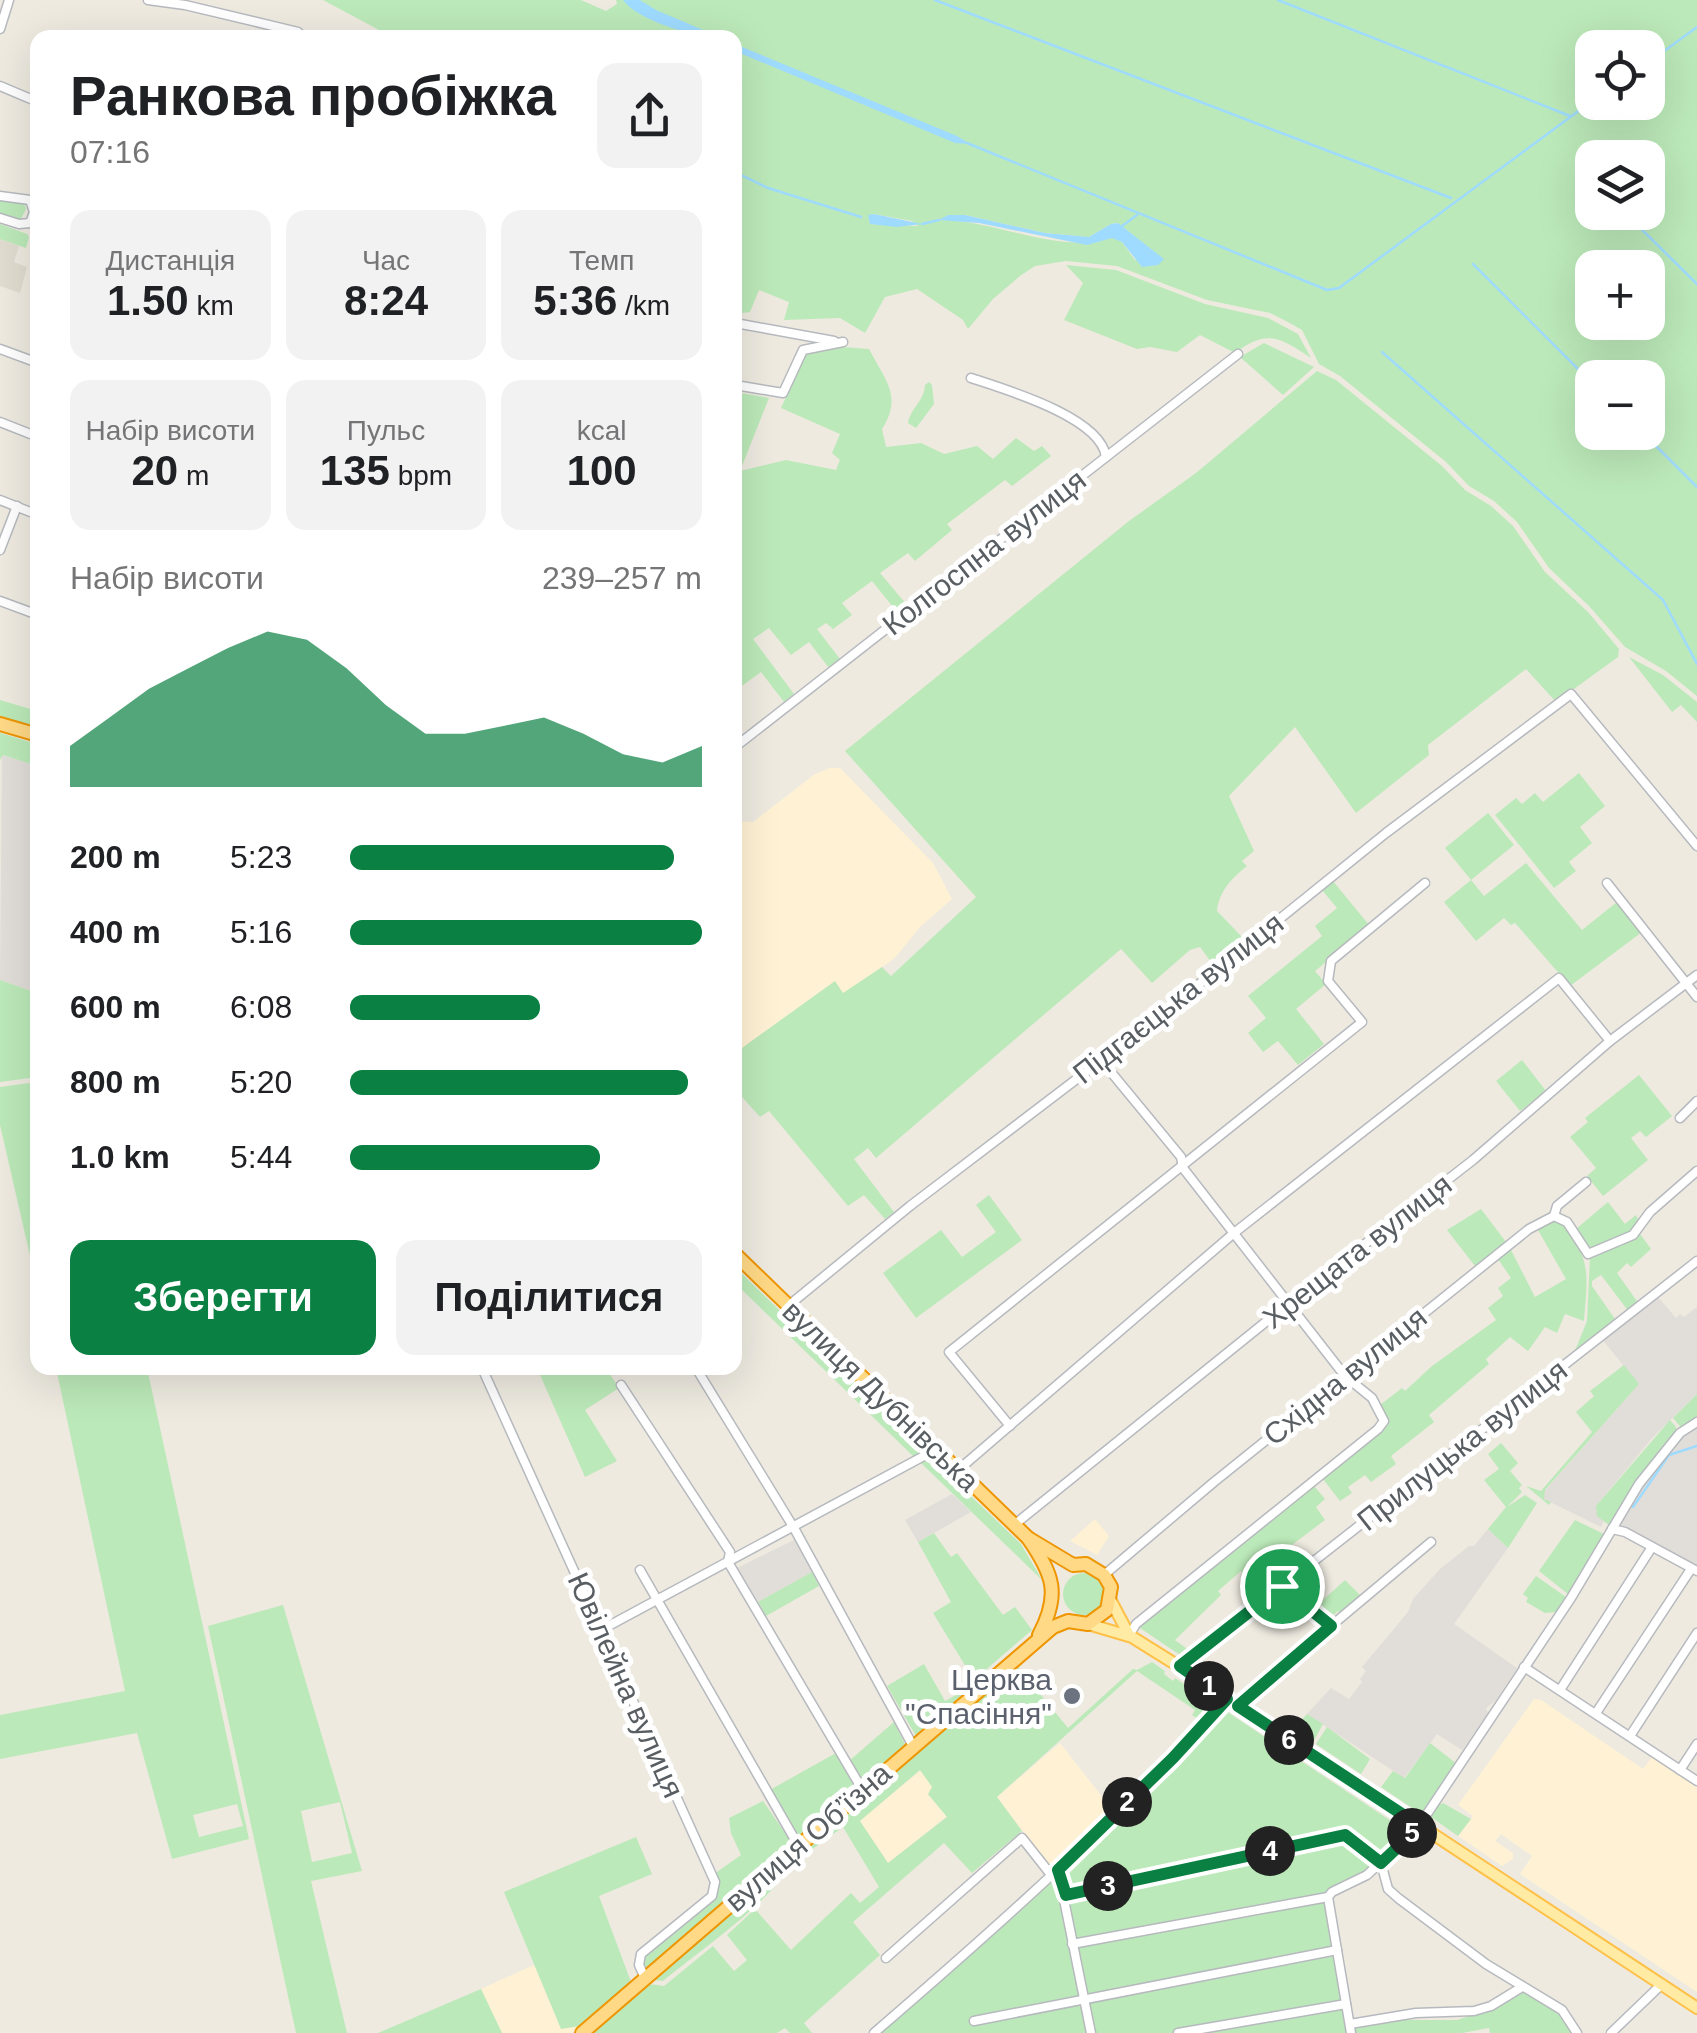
<!DOCTYPE html>
<html lang="uk">
<meta charset="utf-8">
<style>
:root{--surface:#fff;--page:#f2f2f2;--text:#202124;--muted:#757577;--accent:#0b8043}
body{margin:0;font-family:Arial,sans-serif;background:var(--page);color:var(--text);height:100vh;display:flex;flex-direction:column;font-size:38px;white-space:nowrap}
*{box-sizing:border-box;margin:0}
p{font-size:32px;color:var(--muted)}
.icon{flex:none;width:55px;height:55px;fill:none;stroke:currentColor;stroke-width:2;stroke-linecap:round;stroke-linejoin:round}
.map{position:relative;flex:1;overflow:hidden}
.sheet{position:absolute;left:30px;top:30px;width:712px;height:1345px;display:flex;flex-direction:column;background:var(--surface);border-radius:20px;box-shadow:0 10px 40px #0002}
.sheet>*{flex:none}
.buttons{position:absolute;left:1575px;top:30px;display:grid;gap:20px}
.buttons a{display:grid;place-items:center;width:90px;height:90px;border-radius:20px;background:var(--surface);box-shadow:0 10px 40px #0002;font-size:50px}
.pin{position:absolute;display:grid;place-items:center;width:85px;height:85px;color:#fff;margin:-42px;border:5px solid #fff;border-radius:50%;box-shadow:0 2px 10px #0007}
.km{position:absolute;width:50px;height:50px;margin:-25px;border-radius:50%;background:#222;color:#fff;font-size:28px;line-height:50px;text-align:center}
.round{display:grid;place-items:center;flex:none;width:105px;height:105px;border-radius:20px;background:var(--page)}
.summary{display:flex;align-items:center;justify-content:space-between;height:170px;padding:0 40px}
h1{font-size:55px;font-weight:700;line-height:75px}
.stats{display:grid;grid-template-columns:repeat(3,1fr);gap:15px;height:170px;padding:10px 40px}
.stats div{display:grid;align-content:center;border-radius:20px;background:var(--page);text-align:center}
.stats b{font-size:42px;font-weight:700}
.stats small{font-size:28px;font-weight:400}
.stats p{font-size:28px}
.chart{height:280px;padding:20px 40px}
.chart p{display:flex;justify-content:space-between}
.chart svg{width:100%;height:180px;margin-top:10px;fill:var(--accent);opacity:.7}
.cta{display:flex;gap:20px;margin-top:auto;padding:20px 40px}
.cta a{flex:1;height:115px;border-radius:20px;background:var(--accent);color:#fff;font-size:40px;font-weight:700;line-height:115px;text-align:center}
.cta a+a{background:var(--page);color:var(--text)}
ul{padding:0 40px;list-style:none;font-size:32px}
li{display:grid;grid-template-columns:160px 120px 1fr;align-items:center;height:75px}
li i{height:25px;border-radius:12px;background:var(--accent)}
.map>svg:first-child{display:block}
.commercial{fill:#fff2d4}
.industrial{fill:#e1ddd8}
.education{fill:#e0dcd0}
.green{fill:#bce9b9;fill-rule:evenodd}
.water{fill:#9fdbff}
.lines{fill:none;stroke-linecap:round;stroke-linejoin:round}
.stream{stroke:#9fdbff;stroke-width:2.5}
.minor-casing{stroke:#b6b9be;stroke-width:11}
.major-casing{stroke:#ffc048;stroke-width:14}
.highway-casing{stroke:#ee9500;stroke-width:16}
.minor{stroke:#fff;stroke-width:8}
.major{stroke:#ffeba4;stroke-width:10}
.highway{stroke:#ffd986;stroke-width:12}
.route-casing{stroke:#fff;stroke-width:20}
.route{stroke:#0b8043;stroke-width:12}
.worship-dot{fill:#6b7280;stroke:#fff;stroke-width:4}
.labels{text-anchor:middle;dominant-baseline:central;stroke-width:10;stroke-linejoin:round;paint-order:stroke}
.street-label{font-size:30px;fill:#595e63;stroke:#fff}
.worship-label{font-size:30px;fill:#5b616d;stroke:#fff;text-anchor:end}
</style>
<div class="map">
<svg width="1697" height="2033" viewBox="0 0 1697 2033">
<rect width="100%" height="100%" fill="#eeeae0"/>
<g class="commercial">
<polygon points="830,768 840,768 933,863 952,899 920,927 895,958 843,994 834,982 735,1053 735,821 753,822 815,774"/>
<polygon points="1095,1519 1109,1536 1097,1555 1070,1541"/>
<polygon points="1534,1699 1541,1700 1643,1769 1652,1757 1697,1786 1697,1992 1520,1874 1532,1856 1501,1834 1495,1841 1513,1853 1513,1859 1502,1866 1458,1836 1473,1816 1458,1805"/>
<polygon points="1060,1743 1114,1812 1053,1871 997,1797"/>
<polygon points="921,1770 933,1787 928,1795 947,1816 888,1863 859,1821"/>
<polygon points="534,1965 561,2028 580,2026 572,2033 502,2033 481,1989"/>
</g>
<g class="industrial">
<polygon points="2,755 37,766 37,993 0,980"/>
<polygon points="1657,1296 1676,1318 1680,1314 1684,1317 1697,1307 1697,1394 1653,1437 1596,1506 1604,1520 1601,1527 1544,1499 1543,1493 1639,1384 1601,1338"/>
<polygon points="1697,1424 1697,1565 1615,1524 1640,1485 1681,1434"/>
<polygon points="952,1494 971,1512 918,1542 905,1520"/>
<polygon points="1488,1529 1508,1548 1454,1624 1517,1668 1495,1701 1486,1708 1488,1713 1462,1750 1437,1734 1404,1778 1307,1714 1331,1688 1349,1699 1362,1682 1360,1679 1366,1671 1362,1667 1408,1612 1413,1599 1440,1569 1469,1546 1474,1546"/>
<polygon points="794,1540 812,1572 758,1602 737,1568"/>
</g>
<polygon class="education" points="0,239 19,246 14,262 27,267 20,293 0,286"/>
<g class="green">
<path d="M 323,0 L 581,0 L 606,11 L 617,4 L 616,0 L 1697,0 L 1697,696 L 1666,671 L 1625,647 L 1589,606 L 1549,568 L 1517,522 L 1494,501 L 1469,486 L 1446,462 L 1340,376 L 1319,364 L 1302,330 L 1284,320 L 1270,313 L 1207,300 L 1117,266 L 1066,261 L 1035,266 L 1020,276 L 993,299 L 968,329 L 963,320 L 917,289 L 885,297 L 865,333 L 840,318 L 784,320 L 789,302 L 759,290 L 750,312 L 735,314 L 735,38 L 392,37 ZM 1592,48 L 1648,48 L 1648,102 L 1592,102 ZM 1592,158 L 1648,158 L 1648,212 L 1592,212 ZM 874,214 L 912,221 L 918,226 L 870,224 ZM 948,215 L 965,215 L 1045,233 L 1089,237 L 1111,224 L 1118,223 L 1163,259 L 1135,260 L 1122,242 L 1112,237 C 1063,256 994,220 942,220 ZM 1592,268 L 1648,268 L 1648,322 L 1592,322 ZM 1592,378 L 1648,378 L 1648,432 L 1592,432 Z"/>
<polygon points="0,199 24,203 26,209 21,219 0,213"/>
<polygon points="0,224 27,234 29,237 26,248 0,239"/>
<path d="M 1066,265 L 1116,270 L 1205,304 L 1268,318 L 1298,334 L 1311,358 C 1279,337 1267,329 1235,353 L 1200,335 L 1177,352 L 1150,347 L 1137,349 L 1064,320 L 1083,283 Z"/>
<polygon points="1264,343 1314,367 1283,395 1240,357"/>
<path d="M 843,347 L 869,349 C 885,380 903,396 882,429 L 886,447 L 921,443 L 944,454 L 977,446 L 993,459 L 1016,438 L 1034,451 L 1042,446 L 1051,456 L 1012,486 L 1005,480 L 947,524 L 952,530 L 915,561 L 908,553 L 880,573 L 907,605 L 897,612 L 872,581 L 842,603 L 852,615 L 833,629 L 826,623 L 817,629 L 840,659 L 829,668 L 809,642 L 791,655 L 769,628 L 753,639 L 794,694 L 784,702 L 761,672 L 735,691 L 735,392 L 769,398 L 740,471 L 786,460 L 836,470 L 840,460 L 832,453 L 840,434 L 781,408 L 806,354 Z"/>
<path d="M 1317,371 L 1336,380 L 1442,466 L 1465,490 L 1491,506 L 1513,526 L 1545,572 L 1588,612 L 1619,649 L 1618,657 L 1556,702 L 1526,669 L 1428,745 L 1429,755 L 1356,813 L 1295,727 L 1229,796 L 1254,851 L 1242,861 L 1247,866 C 1232,878 1219,891 1217,911 L 1244,939 L 1214,966 L 1200,947 L 1190,950 L 1152,983 L 1121,949 L 876,1158 L 868,1148 L 854,1159 L 894,1212 L 885,1219 L 864,1195 L 848,1206 L 769,1111 L 760,1117 L 735,1089 L 735,1053 L 835,981 L 843,993 L 882,967 L 891,976 L 976,897 L 845,751 L 1129,521 L 1196,473 Z"/>
<path d="M 929,382 L 932,385 L 934,404 L 916,428 L 908,423 C 911,407 924,402 925,385 Z"/>
<polygon points="1629,657 1663,675 1697,702 1697,722 1681,705 1672,712"/>
<polygon points="0,700 37,711 37,729 0,719"/>
<polygon points="0,733 37,744 37,766 3,755 0,760"/>
<polygon points="1579,773 1605,806 1580,827 1592,843 1569,862 1576,871 1554,888 1495,815 1516,798 1522,804 1535,793 1543,802"/>
<polygon points="1488,813 1514,845 1471,880 1484,896 1526,863 1582,930 1617,902 1642,932 1570,986 1515,923 1511,925 1504,918 1476,941 1444,902 1471,880 1445,848"/>
<polygon points="1332,880 1370,926 1315,971 1326,984 1296,1009 1324,1044 1298,1065 1278,1041 1263,1052 1248,1033 1266,1018 1248,996 1322,936 1315,926 1337,908 1321,889"/>
<polygon points="0,980 37,993 37,1077 0,1082"/>
<polygon points="1522,1060 1546,1091 1520,1111 1496,1081"/>
<polygon points="1639,1075 1672,1116 1646,1137 1640,1131 1631,1138 1648,1160 1603,1196 1587,1176 1596,1168 1570,1137 1588,1122 1585,1118"/>
<polygon points="37,1082 38,1082 37,1286 0,1125 0,1087"/>
<polygon points="989,1195 1022,1240 916,1318 883,1273 941,1230 962,1257 996,1232 976,1205"/>
<polygon points="1608,1202 1625,1224 1636,1215 1639,1222 1632,1234 1592,1250 1576,1229"/>
<polygon points="1481,1209 1506,1242 1475,1266 1447,1230"/>
<path d="M 1556,1219 L 1562,1220 C 1591,1261 1588,1272 1584,1321 L 1565,1314 L 1557,1333 L 1545,1327 L 1528,1351 L 1510,1337 L 1486,1359 L 1489,1364 L 1429,1415 L 1434,1422 L 1391,1456 L 1396,1464 L 1371,1482 L 1365,1475 L 1348,1487 L 1352,1493 L 1340,1501 L 1323,1479 L 1380,1431 L 1386,1421 L 1380,1405 L 1402,1388 L 1405,1391 L 1432,1366 L 1496,1320 L 1488,1308 L 1503,1296 L 1498,1288 L 1511,1278 L 1498,1259 L 1511,1250 L 1535,1297 L 1566,1279 L 1538,1230 Z"/>
<polygon points="1644,1225 1640,1234 1651,1249 1631,1267 1627,1263 1617,1273 1639,1304 1629,1312 1601,1275 1592,1281 1592,1286 1617,1322 1574,1353 1587,1321 1590,1257"/>
<polygon points="735,1267 925,1452 915,1458 735,1283"/>
<polygon points="1624,1365 1639,1384 1545,1490 1544,1499 1551,1502 1549,1505 1526,1486 1541,1491 1592,1432 1576,1412 1594,1396 1590,1391"/>
<path d="M 56,1368 L 147,1368 L 249,1839 L 172,1859 L 137,1733 L 0,1759 L 0,1715 L 125,1691 ZM 237,1804 L 243,1826 L 199,1837 L 193,1815 Z"/>
<polygon points="537,1368 606,1368 619,1388 585,1410 617,1461 585,1477"/>
<polygon points="1697,1394 1697,1420 1683,1430 1673,1418"/>
<polygon points="1670,1420 1676,1427 1676,1435 1609,1525 1597,1516 1596,1506"/>
<polygon points="1501,1443 1518,1463 1510,1471 1522,1485 1519,1488 1522,1492 1507,1507 1525,1495 1537,1503 1508,1548 1488,1529 1506,1507 1484,1480 1499,1469 1488,1454"/>
<polygon points="930,1457 1021,1544 1042,1580 920,1462"/>
<polygon points="1314,1486 1325,1499 1316,1507 1325,1520 1248,1578 1241,1571 1218,1591 1221,1595 1175,1640 1194,1654 1186,1659 1140,1628 1138,1625"/>
<polygon points="1575,1520 1606,1535 1568,1594 1539,1571"/>
<polygon points="934,1533 951,1557 957,1553 1003,1615 1015,1607 1032,1630 974,1680 933,1613 951,1602 918,1542"/>
<polygon points="812,1572 819,1586 766,1616 758,1602"/>
<circle cx="1084" cy="1594" r="21"/>
<polygon points="1536,1576 1566,1597 1557,1612 1545,1613 1526,1602 1528,1598 1523,1594"/>
<polygon points="1345,1580 1363,1598 1342,1614 1338,1611 1328,1620 1314,1608"/>
<path d="M 283,1605 L 362,1871 L 311,1881 L 347,2033 L 296,2033 L 208,1626 ZM 340,1802 L 352,1853 L 312,1862 L 301,1811 Z"/>
<path d="M 1152,1662 L 1165,1671 L 1164,1674 L 1173,1681 L 1175,1678 L 1217,1706 L 1203,1722 L 1192,1715 L 1195,1710 L 1137,1671 L 997,1797 L 1022,1831 L 972,1873 L 944,1843 L 853,1922 L 880,1955 L 804,2023 L 812,2033 L 790,2033 L 785,2028 L 777,2033 L 592,2033 L 649,1984 L 664,1986 L 713,1946 L 734,1971 L 747,1960 L 727,1935 L 755,1909 L 791,1950 L 851,1893 L 860,1903 L 879,1887 L 843,1827 L 800,1858 L 796,1857 L 1015,1663 L 1068,1728 L 1133,1669 L 1137,1670 ZM 920,1770 L 932,1787 L 928,1794 L 947,1817 L 888,1863 L 860,1821 Z"/>
<polygon points="924,1664 945,1701 971,1687 916,1736 887,1686"/>
<polygon points="1223,1709 1406,1831 1367,1871 1324,1893 1348,2033 880,2033 1118,1818"/>
<polygon points="1307,1714 1323,1724 1313,1742 1294,1729"/>
<polygon points="894,1722 905,1744 864,1782 849,1761"/>
<polygon points="1327,1727 1370,1759 1361,1774 1316,1744"/>
<polygon points="1430,1743 1457,1764 1421,1814 1381,1787 1393,1771 1405,1778"/>
<polygon points="836,1753 857,1788 798,1838 788,1827 768,1791"/>
<polygon points="763,1801 792,1843 645,1970 641,1964 643,1956 714,1898 718,1891 714,1874 741,1855 731,1833 729,1818"/>
<polygon points="1443,1803 1471,1819 1458,1836 1431,1817 1436,1806"/>
<polygon points="636,1837 652,1874 599,1896 631,1982 580,2026 561,2029 504,1892"/>
<path d="M 787,1860 L 791,1864 C 771,1902 698,1952 663,1981 L 653,1980 Z"/>
<polygon points="481,1989 502,2033 378,2033"/>
<polygon points="1523,1990 1560,2011 1573,2033 1490,2033 1489,2028 1462,2033 1355,2033 1354,2026 1398,2020 1457,2020 1491,2009"/>
</g>
<g class="water">
<path d="M 623,0 L 640,0 L 656,10 L 720,37 C 695,38 637,20 623,0 Z"/>
<polygon points="735,44 957,136 970,144 955,143 735,51"/>
<polygon points="874,214 922,224 897,227 870,224 868,215"/>
<polygon points="948,215 965,215 1045,233 1089,237 1111,224 1118,223 1164,259 1158,265 1142,267 1122,242 1112,238 1087,245 979,223 939,220"/>
</g>
<g class="lines">
<g class="stream">
<polyline points="935,0 1451,198"/>
<polyline points="1278,0 1570,116"/>
<polyline points="1648,63 1697,27"/>
<polyline points="967,143 1327,290 1339,288 1592,101"/>
<polyline points="735,172 768,188 861,217"/>
<polyline points="1624,212 1697,284"/>
<polyline points="922,224 939,220"/>
<polyline points="1122,226 1137,215"/>
<polyline points="1473,264 1592,383"/>
<polyline points="1382,352 1663,600 1697,664"/>
<polyline points="1642,432 1697,487"/>
<polyline points="1633,1507 1669,1455 1697,1446"/>
</g>
<defs>
<g id="minor">
<polyline points="148,0 185,5 298,32 303,38"/>
<polyline points="0,29 9,0"/>
<polyline points="0,86 38,102"/>
<polyline points="0,196 30,200 34,212 30,223 19,224 0,218"/>
<polyline points="735,323 834,341"/>
<polyline points="0,349 38,363"/>
<polyline points="735,385 783,393 803,350 843,342"/>
<polyline points="0,422 38,437"/>
<polyline points="1106,457 1238,354"/>
<polyline points="0,500 38,515"/>
<polyline points="0,550 17,506"/>
<polyline points="0,601 38,615"/>
<path d="M 735,747 L 1106,457 C 1101,417 1004,389 971,378"/>
<polyline points="1607,883 1697,997"/>
<polyline points="1101,1060 1181,1157 1183,1168 1345,1376 1372,1398 1384,1421 1378,1429 1136,1624 1130,1634"/>
<polyline points="1680,1118 1697,1101"/>
<polyline points="1554,1216 1567,1222 1588,1254 1633,1235 1650,1212 1697,1171"/>
<polyline points="788,1306 910,1206 1162,1014 1386,833 1571,694 1697,846"/>
<polyline points="482,1368 715,1882 712,1896 641,1954 639,1965 645,1978"/>
<polyline points="696,1368 794,1528 913,1746"/>
<polyline points="621,1385 730,1552 728,1562 862,1789"/>
<polyline points="1010,1426 949,1352 1362,1022 1328,981 1331,961 1425,883"/>
<polyline points="957,1471 1234,1233 1559,978 1610,1041"/>
<polyline points="1014,1525 1288,1304 1473,1160 1610,1041 1697,975"/>
<polyline points="1612,1529 1625,1532 1697,1571"/>
<polyline points="640,1570 798,1845"/>
<polyline points="1104,1575 1214,1482 1529,1229 1554,1216 1557,1206 1586,1182"/>
<polyline points="1331,1626 1431,1542"/>
<polyline points="601,1630 935,1450"/>
<polyline points="1180,1666 1697,1261"/>
<polyline points="1524,1667 1697,1781"/>
<polyline points="1560,1690 1652,1547"/>
<polyline points="1238,1706 1331,1626 1282,1587"/>
<polyline points="1596,1713 1691,1569"/>
<polyline points="1630,1736 1697,1633"/>
<polyline points="1680,1770 1697,1744"/>
<polyline points="1058,1870 1091,2033"/>
<polyline points="1065,1895 1345,1835 1381,1863 1388,1889 1398,1898 1486,1964 1562,2010 1577,2033"/>
<polyline points="1072,1944 1328,1897"/>
<polyline points="886,1958 1022,1838 1052,1876"/>
<polyline points="974,2021 1337,1950"/>
<polyline points="1350,2024 1416,2013 1474,2011 1491,2006 1522,1987"/>
<path d="M 874,2033 C 997,1927 1118,1819 1227,1699"/>
<polyline points="1178,2033 1346,2004"/>
<polyline points="1351,2033 1328,1897 1332,1892 1367,1875 1419,1826 1571,1598 1639,1484 1680,1433 1697,1422"/>
<polyline points="1611,2033 1662,1984"/>
</g>
<g id="major">
<polyline points="1111,1601 1128,1633"/>
<polyline points="1088,1624 1132,1637 1172,1662 1697,2008"/>
</g>
<g id="highway">
<polyline points="0,724 38,735"/>
<path d="M 735,1254 L 1028,1538 C 1053,1574 1061,1594 1039,1635"/>
<polyline points="582,2033 1053,1627 1068,1621 1088,1624 1107,1610 1111,1587 1104,1575 1086,1564 1073,1565 1028,1538"/>
</g>
</defs>
<use href="#minor" class="minor-casing"/>
<use href="#major" class="major-casing"/>
<use href="#highway" class="highway-casing"/>
<use href="#minor" class="minor"/>
<use href="#major" class="major"/>
<use href="#highway" class="highway"/>
</g>
<g class="lines">
<defs>
<polygon id="route" points="1282,1586 1331,1626 1238,1706 1420,1826 1381,1863 1345,1835 1066,1895 1058,1870 1173,1758 1227,1699 1180,1666"/>
</defs>
<use href="#route" class="route-casing"/>
<use href="#route" class="route"/>
</g>
<circle class="worship-dot" cx="1072" cy="1696" r="10"/>
<g class="labels">
<g class="street-label">
<text transform="translate(984 552) rotate(-38)">Колгоспна вулиця</text>
<text transform="translate(1178 998) rotate(-38)">Підгаєцька вулиця</text>
<text transform="translate(1357 1251) rotate(-38)">Хрещата вулиця</text>
<text transform="translate(1345 1376) rotate(-39)">Східна вулиця</text>
<text transform="translate(881 1396) rotate(44)">вулиця Дубнівська</text>
<text transform="translate(1462 1445) rotate(-38)">Прилуцька вулиця</text>
<text transform="translate(626 1685) rotate(66)">Ювілейна вулиця</text>
<text transform="translate(808 1837) rotate(-41)">вулиця Об’їзна</text>
</g>
<g class="worship-label">
<text x="1052" y="1679">Церква<tspan x="1052" dy="34">"Спасіння"</tspan></text>
</g>
</g>
</svg>
<div class="buttons">
<a><svg class="icon" aria-label="locate" viewBox="0 0 24 24"><circle cx="12" cy="12" r="6"/><path d="M12 2v4M12 18v4M2 12h4M18 12h4"/></svg></a>
<a><svg class="icon" aria-label="layers" viewBox="0 0 24 24"><path d="M12 4l9 5-9 5-9-5zM3 14l9 5 9-5"/></svg></a>
<a>+</a>
<a>−</a>
</div>
<div class="pin" style="left:1282px;top:1586px;background:#1e9e55"><svg class="icon" aria-label="arrive" viewBox="0 0 24 24"><path d="M6 21V4h12l-3 4 3 4H6"/></svg></div>
<b class="km" style="left:1209px;top:1686px">1</b>
<b class="km" style="left:1127px;top:1802px">2</b>
<b class="km" style="left:1108px;top:1886px">3</b>
<b class="km" style="left:1270px;top:1851px">4</b>
<b class="km" style="left:1412px;top:1833px">5</b>
<b class="km" style="left:1289px;top:1740px">6</b>
<section class="sheet">
<div class="summary"><div><h1>Ранкова пробіжка</h1><p>07:16</p></div><a class="round"><svg class="icon" aria-label="share" viewBox="0 0 24 24"><path d="M12 15V3M7 8l5-5 5 5M5 13v7h14v-7"/></svg></a></div>
<div class="stats">
<div><p>Дистанція</p><b>1.50<small> km</small></b></div>
<div><p>Час</p><b>8:24</b></div>
<div><p>Темп</p><b>5:36<small> /km</small></b></div>
</div>
<div class="stats">
<div><p>Набір висоти</p><b>20<small> m</small></b></div>
<div><p>Пульс</p><b>135<small> bpm</small></b></div>
<div><p>kcal</p><b>100</b></div>
</div>
<div class="chart"><p><span>Набір висоти</span>239–257 m</p>
<svg viewBox="0 0 160 44" preserveAspectRatio="none"><path d="M0 44V34L10 27L20 20L30 15L40 10L50 6L60 8L70 15L80 24L90 31L100 31L110 29L120 27L130 31L140 36L150 38L160 34V44z"/></svg>
</div>
<ul>
<li><b>200 m</b>5:23<i style="width:92%"></i></li>
<li><b>400 m</b>5:16<i style="width:100%"></i></li>
<li><b>600 m</b>6:08<i style="width:54%"></i></li>
<li><b>800 m</b>5:20<i style="width:96%"></i></li>
<li><b>1.0 km</b>5:44<i style="width:71%"></i></li>
</ul>
<div class="cta"><a>Зберегти</a><a>Поділитися</a></div>
</section>
</div>
